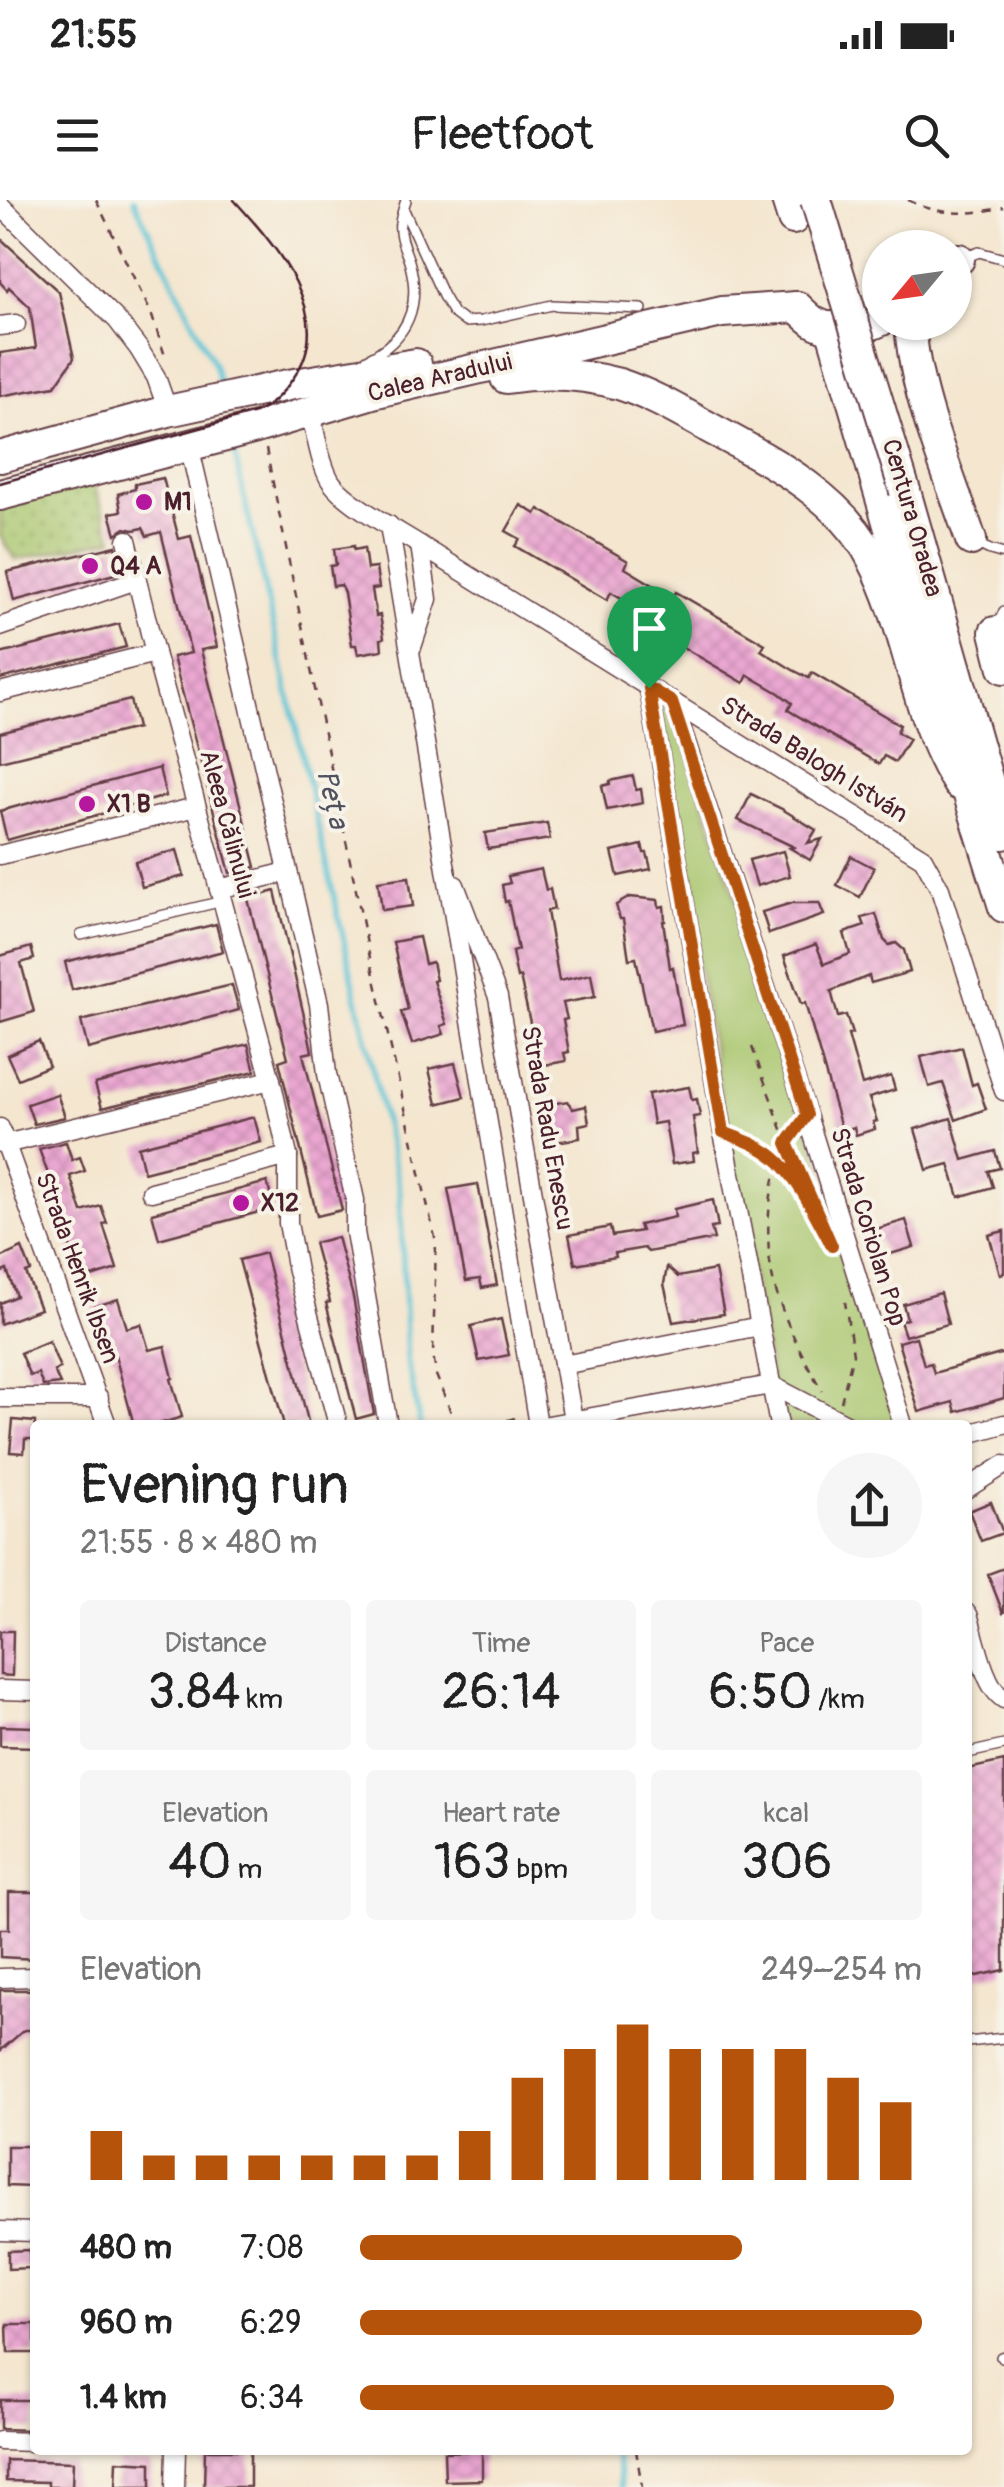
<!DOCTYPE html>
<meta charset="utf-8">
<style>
:root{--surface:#fff;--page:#f6f6f6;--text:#222;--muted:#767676;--accent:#b45309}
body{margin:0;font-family:Pangolin,sans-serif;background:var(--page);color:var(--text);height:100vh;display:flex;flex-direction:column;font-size:38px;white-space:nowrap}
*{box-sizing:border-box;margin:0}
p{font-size:32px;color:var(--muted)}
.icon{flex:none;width:55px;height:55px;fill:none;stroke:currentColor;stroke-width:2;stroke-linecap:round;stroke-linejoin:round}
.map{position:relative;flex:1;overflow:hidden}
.drawer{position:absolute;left:30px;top:1220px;width:942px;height:1035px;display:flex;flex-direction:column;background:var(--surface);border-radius:10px;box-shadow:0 2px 8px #0004}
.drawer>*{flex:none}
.needle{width:65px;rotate:241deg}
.controls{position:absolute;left:862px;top:30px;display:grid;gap:20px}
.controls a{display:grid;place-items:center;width:110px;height:110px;border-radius:50%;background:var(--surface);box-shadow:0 2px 8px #0004;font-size:50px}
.pin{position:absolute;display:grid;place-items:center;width:85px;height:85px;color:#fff;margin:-102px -42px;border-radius:50% 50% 50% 0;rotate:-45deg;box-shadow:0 0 10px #0007}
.pin .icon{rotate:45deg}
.round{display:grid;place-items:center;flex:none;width:105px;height:105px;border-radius:52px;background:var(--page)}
.summary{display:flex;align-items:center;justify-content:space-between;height:170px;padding:0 50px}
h1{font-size:55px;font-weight:600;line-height:75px}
.metrics{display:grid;grid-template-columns:repeat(3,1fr);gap:15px;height:170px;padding:10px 50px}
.metrics div{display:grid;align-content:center;border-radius:10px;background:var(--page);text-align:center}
.metrics b{font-size:50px;font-weight:600}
.metrics small{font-size:28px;font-weight:400}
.metrics p{font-size:28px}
.chart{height:280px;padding:20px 50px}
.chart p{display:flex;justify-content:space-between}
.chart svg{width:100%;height:180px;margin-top:10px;stroke:var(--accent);stroke-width:6}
ul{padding:0 50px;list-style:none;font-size:32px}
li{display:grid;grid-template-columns:160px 120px 1fr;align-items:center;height:75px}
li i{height:25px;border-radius:12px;background:var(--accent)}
.status{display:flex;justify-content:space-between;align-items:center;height:70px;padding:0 50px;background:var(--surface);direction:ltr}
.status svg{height:28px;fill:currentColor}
header{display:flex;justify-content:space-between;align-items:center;height:130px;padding:0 50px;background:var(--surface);font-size:45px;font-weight:600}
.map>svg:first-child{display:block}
.grass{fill:url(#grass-dots);stroke:#7a724c;stroke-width:2.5}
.park{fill:#a9c66e;stroke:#7a724c;stroke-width:2.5}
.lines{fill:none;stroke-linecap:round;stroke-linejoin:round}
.stream{stroke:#5bc5d7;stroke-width:5}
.building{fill:url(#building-cross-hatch)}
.service-casing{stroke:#643d44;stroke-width:12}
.minor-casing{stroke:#643d44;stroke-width:21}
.primary-casing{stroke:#643d44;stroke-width:34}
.trunk-casing{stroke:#643d44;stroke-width:34}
.path{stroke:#643d44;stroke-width:2.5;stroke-dasharray:8 8;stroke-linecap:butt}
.service{stroke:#fff;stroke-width:9}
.minor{stroke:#fff;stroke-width:18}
.primary{stroke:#fff;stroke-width:30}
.trunk{stroke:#fff;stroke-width:30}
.tram{stroke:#4a1f2b;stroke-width:2.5}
.trunk-bridge-casing{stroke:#643d44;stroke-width:34;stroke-linecap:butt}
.trunk-bridge{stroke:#fff;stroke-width:30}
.route-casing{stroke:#fff;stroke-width:20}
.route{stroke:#b45309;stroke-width:12}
.poi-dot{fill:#b5179e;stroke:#f7f3e8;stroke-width:4}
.labels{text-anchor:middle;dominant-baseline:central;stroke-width:8;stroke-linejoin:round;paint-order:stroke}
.street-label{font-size:25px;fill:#4a1f2b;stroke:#f7f3e8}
.poi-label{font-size:25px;font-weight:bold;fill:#4a1f2b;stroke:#f7f3e8;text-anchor:start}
.water-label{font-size:28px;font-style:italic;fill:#4f515f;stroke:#f7f3e8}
</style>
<div class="status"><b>21:55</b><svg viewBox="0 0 49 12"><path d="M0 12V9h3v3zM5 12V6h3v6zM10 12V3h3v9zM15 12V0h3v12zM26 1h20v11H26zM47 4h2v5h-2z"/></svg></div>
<header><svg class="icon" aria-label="menu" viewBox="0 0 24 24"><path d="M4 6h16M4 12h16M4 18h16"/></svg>Fleetfoot<svg class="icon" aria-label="search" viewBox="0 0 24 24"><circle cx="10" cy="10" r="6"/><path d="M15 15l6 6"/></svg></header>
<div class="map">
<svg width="1004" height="2287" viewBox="0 0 1004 2287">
<defs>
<pattern id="grass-dots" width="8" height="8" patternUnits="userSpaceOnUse" patternTransform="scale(2.5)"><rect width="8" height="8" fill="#a9c66e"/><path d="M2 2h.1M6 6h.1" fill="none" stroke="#8ca05b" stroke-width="1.8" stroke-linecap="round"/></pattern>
<pattern id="building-cross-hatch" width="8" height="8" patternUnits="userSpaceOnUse" patternTransform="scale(2.5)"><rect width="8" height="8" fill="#eaa7d1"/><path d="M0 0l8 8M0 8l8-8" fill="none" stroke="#ca8fb4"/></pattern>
</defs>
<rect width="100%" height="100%" fill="#f7f3e8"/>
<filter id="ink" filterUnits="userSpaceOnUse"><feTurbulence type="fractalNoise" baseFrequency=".01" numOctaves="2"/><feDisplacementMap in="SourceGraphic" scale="20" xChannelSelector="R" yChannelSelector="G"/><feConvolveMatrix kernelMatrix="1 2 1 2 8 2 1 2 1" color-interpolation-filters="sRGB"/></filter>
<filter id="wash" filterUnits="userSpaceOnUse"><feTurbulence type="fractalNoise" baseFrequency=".0048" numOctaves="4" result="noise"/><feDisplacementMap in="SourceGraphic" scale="40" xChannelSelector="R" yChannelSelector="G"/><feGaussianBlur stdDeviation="2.25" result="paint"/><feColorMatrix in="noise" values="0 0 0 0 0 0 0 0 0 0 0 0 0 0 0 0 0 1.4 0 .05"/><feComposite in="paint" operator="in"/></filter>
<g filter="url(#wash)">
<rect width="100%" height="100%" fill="#f4e6cf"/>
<polygon class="grass" points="88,269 113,339 15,360 0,336 0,296"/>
<polygon class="park" points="649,489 673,502 903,1225 779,1225"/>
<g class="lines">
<g class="stream">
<polyline points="134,0 215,167 220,188"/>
<polyline points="233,247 400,990 407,1158 420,1225"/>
<polyline points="615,2250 622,2287"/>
</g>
</g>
<g id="blocks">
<g class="building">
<polygon points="0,38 59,92 74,158 55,186 0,196 0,153 36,148 30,107 9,87 7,90 0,82"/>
<polygon points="163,278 179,339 191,336 217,447 201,450 256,667 230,673 173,457 191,453 161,332 147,336 143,328 134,330 125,328 116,334 110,313 121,311 118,294 135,289 135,284"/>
<polygon points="521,305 536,314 539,309 628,361 625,368 673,397 676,392 765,444 761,450 793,470 809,478 812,473 900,525 897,532 909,539 895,562 884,556 879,564 788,510 792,503 779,493 748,475 744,483 652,429 657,422 643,413 644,411 611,392 607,400 515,346 520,339 506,331"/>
<polygon points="116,346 122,372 14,401 7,372"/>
<polygon points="354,346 354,350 364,348 367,369 376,368 379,388 372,389 376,416 380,415 384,438 381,439 382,450 358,454 356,445 352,445 344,393 341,385 333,386 330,366 336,365 334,349"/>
<polygon points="119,424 126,447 0,479 0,454"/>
<polygon points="130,500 137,528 0,561 0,533"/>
<polygon points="159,568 166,596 7,640 0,611"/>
<polygon points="633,576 636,590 641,589 643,603 607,610 602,586 610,584 610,581"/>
<polygon points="751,594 782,609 816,630 808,643 822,639 810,660 790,648 794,647 738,620"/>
<polygon points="547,623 550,639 488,649 485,633"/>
<polygon points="642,645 644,653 647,653 651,669 618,676 612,652"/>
<polygon points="177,650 184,676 142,687 135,662"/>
<polygon points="783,651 790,676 757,686 749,660"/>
<polygon points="851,656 874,668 860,697 837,685"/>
<polygon points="541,669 546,690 550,689 554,709 547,711 559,781 591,774 595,797 563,803 567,819 563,820 569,852 564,853 566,861 544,865 542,858 538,859 520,777 517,778 512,752 518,750 508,701 505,702 502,685 510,683 508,676"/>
<polygon points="409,677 413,706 382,710 378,681"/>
<polygon points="262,691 262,695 275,691 311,846 312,852 303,854 342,1010 317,1016 279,861 288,858 247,695"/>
<polygon points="630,697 658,700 659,707 664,706 665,721 663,721 670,768 673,767 683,825 652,831 636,758 629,759 623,719 620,719 616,705"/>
<polygon points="792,703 819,703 824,715 769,734 762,712"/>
<polygon points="876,714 884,740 889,745 896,743 904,750 910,772 871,783 869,776 831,791 838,817 846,815 852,834 848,835 862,885 891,876 895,890 869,898 877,921 873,922 875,929 856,935 854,927 842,931 805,803 801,804 784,756 816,744 824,764 850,754 844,733 865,726 862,718"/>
<polygon points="216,724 223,751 72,790 65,762"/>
<polygon points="419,737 425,764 432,762 436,780 433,781 447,824 441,826 444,834 412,844 401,812 408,810 393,742"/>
<polygon points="31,747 34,759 21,763 34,812 0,822 0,756"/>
<polygon points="232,785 239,810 88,849 81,821"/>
<polygon points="39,841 49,866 18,879 7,855"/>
<polygon points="248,844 255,871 102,908 95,884"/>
<polygon points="962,847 972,885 977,883 986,909 956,920 943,883 929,887 921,857"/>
<polygon points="455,863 464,897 437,904 429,869"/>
<polygon points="689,887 692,900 697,899 700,916 693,917 698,952 693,953 694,961 672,964 665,922 653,924 648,894"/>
<polygon points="57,894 65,917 34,924 27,904"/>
<polygon points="568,901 573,909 586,906 589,923 579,925 580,938 550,943 544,905"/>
<polygon points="254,917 261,942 144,972 138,947"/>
<polygon points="951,918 963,960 995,951 1000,968 988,971 993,987 959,997 949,964 927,970 915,929"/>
<polygon points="66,942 72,960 80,957 85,971 70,976 82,1012 101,1006 107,1023 103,1024 117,1069 82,1080 53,998 56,996 39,949"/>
<polygon points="267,982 274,1008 159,1039 152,1013"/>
<polygon points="478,984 497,1085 482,1088 480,1079 466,1081 448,989"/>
<polygon points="713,1000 718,1027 711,1028 714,1039 648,1052 644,1048 615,1053 616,1057 575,1064 569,1035 610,1027 612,1036 641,1031 639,1025 675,1017 674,1009"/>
<polygon points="906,1020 914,1047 884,1056 876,1029"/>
<polygon points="1004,1031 1004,1073 1000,1074 989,1035"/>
<polygon points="337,1037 353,1097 374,1214 356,1219 326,1103 330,1102 314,1043"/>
<polygon points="22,1048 31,1071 26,1073 40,1109 0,1124 0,1103 16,1096 7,1070 0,1073 0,1058"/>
<polygon points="265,1053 281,1114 309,1225 284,1225 239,1060"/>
<polygon points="667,1067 678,1077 715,1070 724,1114 673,1122 664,1084"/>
<polygon points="940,1093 948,1124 905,1136 900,1121 907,1119 903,1104"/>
<polygon points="118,1099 127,1128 141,1124 149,1150 165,1146 173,1178 171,1179 182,1217 156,1225 134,1225 115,1155 111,1156 93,1107"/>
<polygon points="501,1119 509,1155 479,1161 471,1126"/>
<polygon points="916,1137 924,1165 931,1163 934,1173 1004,1153 1004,1198 956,1212 953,1202 919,1212 898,1142"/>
<polygon points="49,1141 60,1168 54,1171 60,1184 43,1186 38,1173 30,1176 20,1153"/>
<polygon points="13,1220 35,1222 35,1239 25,1239 24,1253 10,1252"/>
<polygon points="991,1302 1003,1333 981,1341 969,1311"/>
<polygon points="1004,1368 1004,1412 1003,1413 988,1374"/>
<polygon points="0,1431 13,1431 12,1476 0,1475"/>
<polygon points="0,1526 35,1527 35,1547 0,1546"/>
<polygon points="1004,1561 1004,1770 968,1778 968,1569"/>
<polygon points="9,1692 35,1692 35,1759 0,1757 0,1729 9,1729"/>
<polygon points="0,1790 35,1790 34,1830 24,1830 0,1851"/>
<polygon points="7,1946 32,1946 31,1987 7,1986"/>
<polygon points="29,2050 30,2068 8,2069 8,2051"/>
<polygon points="7,2124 35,2124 35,2153 8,2153"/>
<polygon points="0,2200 35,2200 35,2230 0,2229"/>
<polygon points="205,2250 250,2250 250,2287 204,2287"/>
<polygon points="482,2251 482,2280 445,2281 444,2252"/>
<polygon points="6,2260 73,2262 72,2287 48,2287 48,2282 6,2281"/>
<polygon points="117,2261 151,2263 151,2287 116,2287"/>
</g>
</g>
</g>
<g filter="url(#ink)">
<use href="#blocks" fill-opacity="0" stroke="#643d44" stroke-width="2.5"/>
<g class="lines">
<defs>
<g id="service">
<polyline points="404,10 443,96 453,113 465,122 481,121 552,105 642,109"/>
<polyline points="964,58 979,52 1004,59"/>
<path d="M 367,159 C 408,139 422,105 409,61 C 405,49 398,35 400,23 C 401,15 404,7 406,0"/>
<polyline points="973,342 990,350 1004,354"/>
<polyline points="996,429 1004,411"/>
<polyline points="81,735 223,701"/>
<polyline points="968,1553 1004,1545"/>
<polyline points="968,1842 1004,1838"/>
<polyline points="1001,2157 1004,2156"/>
</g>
<g id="minor">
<polyline points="0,5 117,120 139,149 156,177 168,211"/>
<polyline points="0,126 16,124"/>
<path d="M 310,212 C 316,233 319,261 330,280 C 343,302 398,331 420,345 L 923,658 L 940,689 L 1004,891"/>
<polyline points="189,245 319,804 327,874 355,1000 355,1032 388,1225"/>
<polyline points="389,325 538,1225"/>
<polyline points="127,340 155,453 271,880 288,956 288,1023 297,1071 338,1225"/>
<polyline points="0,427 136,380"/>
<polyline points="412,447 428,399 420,345"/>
<polyline points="649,489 723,932 779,1225"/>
<polyline points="0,492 155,453"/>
<polyline points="673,502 807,915 903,1225"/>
<polyline points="0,655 196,607"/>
<polyline points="455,685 498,797 574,1225"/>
<polyline points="219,689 287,672"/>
<polyline points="0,928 107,1225"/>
<polyline points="0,943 5,944 271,880"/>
<polyline points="151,992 288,956"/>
<polyline points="563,1165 760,1126"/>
<polyline points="771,1185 848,1225"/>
<polyline points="0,1198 99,1198"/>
<polyline points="548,1225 771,1185"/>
<polyline points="968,1234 1004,1224"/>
<polyline points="968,1288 1004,1265"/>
<path d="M 968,1414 C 975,1436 984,1488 1004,1499"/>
<polyline points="0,1490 35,1491"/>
<polyline points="0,1778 35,1777"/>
<polyline points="0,2031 35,2032"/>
<polyline points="0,2241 35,2242"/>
<polyline points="175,2287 176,2250"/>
</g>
<g id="primary">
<path d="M 506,178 C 543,172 583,174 619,184 C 650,194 679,211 708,227 C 767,259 840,295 872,358 C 910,430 914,515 958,584"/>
<polyline points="0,257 168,211 288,185 416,164"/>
<polyline points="0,295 256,228 373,193 722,112 797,107"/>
</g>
<g id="trunk">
<polyline points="787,0 793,19"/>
<polyline points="955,61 959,59"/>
<path d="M 797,107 C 803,112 809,119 816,123 C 836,133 861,130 880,121"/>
<path d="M 910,122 C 914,195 948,271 971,340"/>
<polyline points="831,127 953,544 1004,707"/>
<polyline points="905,291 1003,634"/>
<polyline points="995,432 1004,468"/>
</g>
</defs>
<use href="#service" class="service-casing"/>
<use href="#minor" class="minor-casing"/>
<use href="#primary" class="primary-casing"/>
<use href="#trunk" class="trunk-casing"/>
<g class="path">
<polyline points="96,0 151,113 165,156"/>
<path d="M 908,0 C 939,16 971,15 1004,7"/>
<polyline points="266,249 368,749 436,1042 433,1153 436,1175 456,1225"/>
<polyline points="752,847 787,943 818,1013"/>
<path d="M 793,934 C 767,970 763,1041 774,1084 C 784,1121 803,1157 822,1191"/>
<path d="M 744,939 C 783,955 803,993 822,1028"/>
<polyline points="841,1202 853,1154 845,1102"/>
<polyline points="492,1225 518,1217"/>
<polyline points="636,2250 642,2287"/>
</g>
<use href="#service" class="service"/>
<use href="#minor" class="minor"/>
<use href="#primary" class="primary"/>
<use href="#trunk" class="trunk"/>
<path class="tram" d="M 0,283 L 255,213 C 271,206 284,192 294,177 C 338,115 274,44 234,0"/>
<defs>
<polyline id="trunk-bridge" points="816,0 905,291"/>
</defs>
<use href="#trunk-bridge" class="trunk-bridge-casing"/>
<use href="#trunk-bridge" class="trunk-bridge"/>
</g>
</g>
<g class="lines" filter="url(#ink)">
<defs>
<path id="route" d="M 649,488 L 672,502 L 807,915 L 787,943 L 832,1046 C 818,1021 797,975 774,957 C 759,945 742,939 723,932 Z"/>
</defs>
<use href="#route" class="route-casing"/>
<use href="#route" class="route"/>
</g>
<g class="poi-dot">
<circle cx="144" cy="302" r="10"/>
<circle cx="90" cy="366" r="10"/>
<circle cx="87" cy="604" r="10"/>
<circle cx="241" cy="1003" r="10"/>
</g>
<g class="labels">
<g class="street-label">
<text transform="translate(440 178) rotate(-13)">Calea Aradului</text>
<text transform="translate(912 318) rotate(74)">Centura Oradea</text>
<text transform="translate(814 560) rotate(32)">Strada Balogh István</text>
<text transform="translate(227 624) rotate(75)">Aleea Călinului</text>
<text transform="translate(547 928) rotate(80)">Strada Radu Enescu</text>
<text transform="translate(868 1027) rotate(73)">Strada Coriolan Pop</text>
<text transform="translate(77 1068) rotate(70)">Strada Henrik Ibsen</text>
</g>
<g class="poi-label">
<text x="164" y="302">M1</text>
<text x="110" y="366">Q4 A</text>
<text x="107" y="604">X1 B</text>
<text x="261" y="1003">X12</text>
</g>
<g class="water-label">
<text transform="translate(332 599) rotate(77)">Peța</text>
</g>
</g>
</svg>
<div class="controls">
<a><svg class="needle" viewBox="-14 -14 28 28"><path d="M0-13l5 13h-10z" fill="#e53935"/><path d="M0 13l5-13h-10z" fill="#767676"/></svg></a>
</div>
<div class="pin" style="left:649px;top:488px;background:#1e9e55"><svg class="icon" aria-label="arrive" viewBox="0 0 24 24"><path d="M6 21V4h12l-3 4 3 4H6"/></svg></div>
<section class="drawer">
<div class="summary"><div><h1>Evening run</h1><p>21:55 · 8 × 480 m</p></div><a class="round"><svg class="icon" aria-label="share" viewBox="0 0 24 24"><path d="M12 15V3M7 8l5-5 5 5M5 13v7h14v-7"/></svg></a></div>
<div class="metrics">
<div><p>Distance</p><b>3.84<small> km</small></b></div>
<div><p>Time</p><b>26:14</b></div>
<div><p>Pace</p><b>6:50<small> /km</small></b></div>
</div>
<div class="metrics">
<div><p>Elevation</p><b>40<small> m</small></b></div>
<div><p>Heart rate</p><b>163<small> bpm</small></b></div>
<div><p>kcal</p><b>306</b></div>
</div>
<div class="chart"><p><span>Elevation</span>249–254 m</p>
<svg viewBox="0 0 160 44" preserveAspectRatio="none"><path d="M5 44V32M15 44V38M25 44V38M35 44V38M45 44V38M55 44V38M65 44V38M75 44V32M85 44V19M95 44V12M105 44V6M115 44V12M125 44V12M135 44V12M145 44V19M155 44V25"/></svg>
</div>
<ul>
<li><b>480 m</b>7:08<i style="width:68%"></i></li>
<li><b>960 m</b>6:29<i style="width:100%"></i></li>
<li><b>1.4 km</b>6:34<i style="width:95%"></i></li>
</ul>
</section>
</div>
